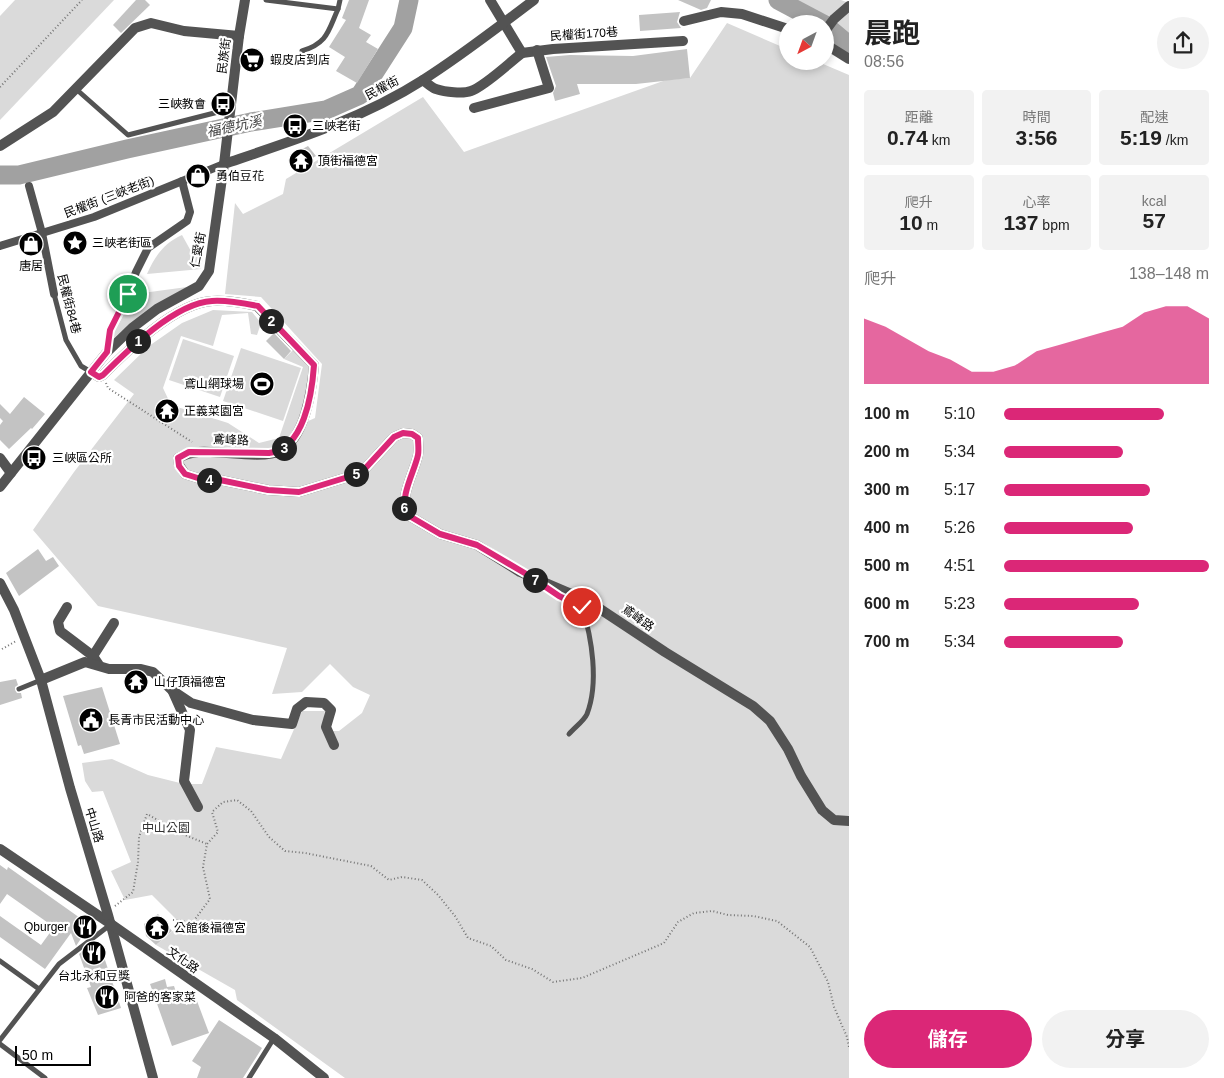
<!DOCTYPE html>
<html lang="zh-TW">
<meta charset="utf-8">
<style>
:root{--surface:#fff;--page:#f2f2f2;--text:#222;--muted:#767676;--accent:#db2777}
body{margin:0;font-family:Helvetica,"Noto Sans TC",sans-serif;background:var(--page);color:var(--text);height:100vh;display:flex;flex-direction:column;font-size:19px;white-space:nowrap}
*{box-sizing:border-box;margin:0}
p{font-size:16px;color:var(--muted)}
.icon{flex:none;width:28px;height:28px;fill:none;stroke:currentColor;stroke-width:2;stroke-linecap:round;stroke-linejoin:round}
.map{position:relative;flex:1;overflow:hidden}
.details{display:flex;flex-direction:column;background:var(--surface);width:375px}
.details>*{flex:none}
.needle{width:32px;rotate:221deg}
.tools{position:absolute;left:779px;top:15px;display:grid;gap:10px}
.tools a{display:grid;place-items:center;width:55px;height:55px;border-radius:50%;background:var(--surface);box-shadow:0 2px 8px #0003;font-size:25px}
.scale{position:absolute;left:15px;bottom:12px;width:76px;box-sizing:border-box;padding-left:5px;border:2px solid #000;border-top:0;font-size:14px;line-height:18px;white-space:nowrap;color:#000;-webkit-text-stroke:4px #fff;paint-order:stroke}
.pin{position:absolute;display:grid;place-items:center;width:42px;height:42px;color:#fff;margin:-21px;border:2px solid #fff;border-radius:50%;box-shadow:0 1px 5px #0007}
.km{position:absolute;width:25px;height:25px;margin:-12px;border-radius:50%;background:#222;color:#fff;font-size:14px;line-height:25px;text-align:center}
.round{display:grid;place-items:center;flex:none;width:52px;height:52px;border-radius:26px;background:var(--page)}
.overview{display:flex;align-items:center;justify-content:space-between;height:85px;padding:0 15px}
h1{font-size:28px;font-weight:700;line-height:38px}
.figures{display:grid;grid-template-columns:repeat(3,1fr);gap:8px;height:85px;padding:5px 15px}
.figures div{display:grid;align-content:center;border-radius:5px;background:var(--page);text-align:center}
.figures b{font-size:21px;font-weight:700}
.figures small{font-size:14px;font-weight:400}
.figures p{font-size:14px}
.chart{height:140px;padding:10px 15px}
.chart p{display:flex;justify-content:space-between}
.chart svg{width:100%;height:90px;margin-top:5px;fill:var(--accent);opacity:.7}
.button{display:flex;gap:10px;margin-top:auto;padding:10px 15px}
.button a{flex:1;height:58px;border-radius:30px;background:var(--accent);color:#fff;font-size:20px;font-weight:700;line-height:58px;text-align:center}
.button a+a{background:var(--page);color:var(--text)}
ul{padding:0 15px;list-style:none;font-size:16px}
li{display:grid;grid-template-columns:80px 60px 1fr;align-items:center;height:38px}
li i{height:12px;border-radius:6px;background:var(--accent)}
main{display:flex;flex:1;min-height:0}
.map>svg:first-child{display:block}
.green{fill:#dadada}
.lines{fill:none;stroke-linecap:round;stroke-linejoin:round}
.river{stroke:#a1a1a1;stroke-width:19}
.building{fill:#c3c3c3}
.path{stroke:#757575;stroke-width:2;stroke-dasharray:1 2.5;stroke-linecap:butt}
.service{stroke:#535353;stroke-width:5}
.pedestrian{stroke:#535353;stroke-width:8}
.minor{stroke:#535353;stroke-width:10}
.tertiary{stroke:#535353;stroke-width:10}
.route-casing{stroke:#fff;stroke-width:10}
.route{stroke:#db2777;stroke-width:6}
.labels{text-anchor:middle;dominant-baseline:central;stroke-width:4.5;stroke-linejoin:round;paint-order:stroke}
.street-label{font-size:12px;fill:#000;stroke:#fff}
.poi-label{font-size:12px;fill:#000;stroke:#fff;text-anchor:start}
.park-label{font-size:12px;fill:#313131;stroke:#fff}
.water-label{font-size:14px;font-style:italic;fill:#424242;stroke:#fff}
</style>
<main>
<div class="map">
<svg width="849" height="1078" viewBox="0 0 849 1078">
<rect width="100%" height="100%" fill="#fff"/>
<g class="green">
<polygon points="15,0 114,0 0,120 0,16"/>
<polygon points="794,0 841,0 849,3 849,35"/>
<polygon points="727,23 787,49 788,61 816,61 849,75 849,1078 345,1078 237,1000 235,990 156,945 181,924 152,895 125,900 111,871 131,862 103,791 92,792 85,781 82,763 112,759 148,775 184,784 202,784 216,747 281,759 302,711 325,711 322,731 339,731 362,713 370,695 353,687 330,664 302,692 272,694 287,648 98,606 33,530 74,472 134,394 114,380 149,346 182,323 213,310 252,312 261,323 257,335 251,334 248,313 222,315 213,346 181,336 163,388 171,405 228,423 259,443 279,438 303,367 284,359 293,350 309,366 306,397 295,427 315,418 322,364 261,297 225,294 235,203 243,214 283,194 286,179 423,97 464,152 666,80 690,78"/>
<path d="M 182,235 L 192,253 L 203,256 L 201,269 L 147,274 C 155,256 164,243 182,235 Z"/>
<path d="M 187,287 C 160,302 135,318 113,339 L 112,336 L 135,294 Z"/>
<polygon points="183,339 234,356 220,397 169,380"/>
<polygon points="241,348 301,368 283,421 223,401"/>
</g>
<g class="lines">
<g class="river">
<polyline points="778,0 823,24"/>
<polyline points="825,25 849,45"/>
<polyline points="0,175 19,175 127,149 251,122 326,110 360,95 403,28 409,0"/>
</g>
</g>
<g class="building">
<polygon points="136,0 145,0 150,5 121,33 113,25"/>
<polygon points="349,0 369,0 359,28 371,35 366,42 378,49 357,83 336,71 345,57 329,47 346,20 342,18"/>
<polygon points="678,0 711,0 707,8 701,10"/>
<polygon points="680,12 677,22 681,28 640,31 639,15"/>
<polygon points="687,49 690,78 636,84 577,84 580,94 555,101 553,93 556,86 546,57 570,55 633,56"/>
<polygon points="308,146 316,156 299,166 291,155"/>
<polygon points="274,333 291,351 284,359 266,341"/>
<polygon points="24,397 45,414 32,429 31,428 9,449 0,440 0,425 3,421 0,418 0,404 10,414"/>
<polygon points="38,549 46,561 53,557 59,566 19,596 6,573"/>
<polygon points="16,679 18,685 15,687 15,690 17,693 21,693 22,698 0,705 0,682"/>
<polygon points="102,687 120,744 84,754 81,745 78,746 63,696"/>
<polygon points="0,865 7,870 8,867 90,925 76,946 71,933 45,969 0,937 0,916 41,945 54,927 7,894 0,904"/>
<polygon points="158,914 172,931 156,945 146,936 144,924"/>
<polygon points="100,945 121,1008 98,1015 87,988 91,987 79,954 83,951"/>
<polygon points="165,979 167,987 174,986 177,995 183,994 186,1005 197,1001 209,1033 172,1046 150,984"/>
<polygon points="219,1020 262,1048 243,1078 197,1078 201,1067 192,1061"/>
</g>
<g class="lines">
<g class="path">
<polyline points="0,87 82,0"/>
<polyline points="106,383 108,388 192,442"/>
<polyline points="2,649 16,641"/>
<polyline points="115,906 133,892 138,862 139,837 147,814 180,833 207,844"/>
<polyline points="173,920 193,922 210,899 203,867 207,844 218,832 212,812 223,802 237,800 251,811 269,837 285,851 305,853 371,866 389,880 402,877 422,880 438,895 455,916 468,938 491,946 506,960 532,969 553,982 582,978 664,943 678,922 694,913 712,911 728,915 753,916 777,921 810,947 828,982 834,1007 847,1037 849,1047"/>
</g>
<g class="service">
<path d="M 266,0 L 338,9 C 328,31 328,43 302,51"/>
<polyline points="338,9 340,0"/>
<polyline points="76,89 128,135 230,109"/>
<polyline points="54,294 66,340 81,366 91,372"/>
<path d="M 544,586 L 559,597 L 582,607 C 592,638 599,683 587,714 C 584,721 574,728 569,734"/>
<polyline points="19,689 41,680"/>
<polyline points="0,961 39,989"/>
<polyline points="0,1040 59,964 110,925"/>
<polyline points="0,1044 45,1078"/>
<polyline points="249,1078 274,1038"/>
</g>
<g class="pedestrian">
<polyline points="29,186 42,233 54,294"/>
<polyline points="0,246 94,217 224,164"/>
<polyline points="107,352 110,330 128,294 136,272 148,248 187,221 190,212 182,181"/>
</g>
<g class="minor">
<polyline points="490,0 522,53 553,49 683,41"/>
<polyline points="684,21 721,12 742,14 788,29"/>
<polyline points="825,31 834,19 849,6"/>
<polyline points="825,44 849,59"/>
<path d="M 423,80 C 427,83 431,87 436,89 C 445,92 463,94 471,91 C 485,86 509,63 522,53"/>
<polyline points="474,108 549,88 537,50"/>
<polyline points="0,146 53,112 135,28 151,23 184,31 239,36"/>
<polyline points="224,164 239,36 245,0"/>
<path d="M 91,372 L 99,377 L 103,375 C 128,350 175,303 212,301 C 226,300 243,303 257,306 L 314,365 C 312,390 305,438 280,451 C 269,457 240,454 227,453 C 209,452 195,449 178,458 L 179,465 L 185,474 L 204,480 L 220,480 L 268,490 L 299,492 L 361,473 L 394,437 L 403,433 L 412,434 L 418,438 C 418,444 419,450 418,455 C 414,473 400,495 406,514 L 440,534 L 477,545 L 520,572 L 588,601 L 665,652 L 753,706 L 770,721 L 788,749 L 801,776 L 822,810 L 834,820 L 849,821"/>
<polyline points="0,458 11,473"/>
<polyline points="67,607 58,622 60,631 93,656 99,665"/>
<polyline points="93,656 114,623"/>
<polyline points="41,680 85,662 109,669 141,669 153,672 173,691 191,703 253,720 292,724 297,709 306,702 324,703 331,710 326,727 334,745"/>
<polyline points="173,692 190,730 184,781 198,807"/>
<polyline points="0,849 111,924"/>
</g>
<g class="tertiary">
<path d="M 0,487 L 107,352 L 132,328 L 157,309 L 199,286 L 209,271 L 224,164 C 292,141 362,119 423,80 C 461,56 498,27 534,0"/>
<polyline points="0,583 14,610 41,680 70,788 108,915 153,1078"/>
<polyline points="111,924 274,1038 324,1078"/>
</g>
</g>
<g class="lines">
<defs>
<path id="route" d="M 128,294 L 110,330 L 107,352 L 91,372 L 99,377 L 103,375 C 128,350 175,303 212,301 C 226,300 243,303 258,306 L 314,365 C 312,394 304,449 269,453 L 189,452 L 178,458 L 179,466 L 185,474 L 204,480 L 220,480 L 268,490 L 299,492 L 361,473 L 394,437 L 403,433 L 412,434 L 418,438 C 418,444 419,450 418,455 C 414,473 400,495 406,514 L 440,534 L 477,545 L 528,575 L 559,596 L 582,607"/>
</defs>
<use href="#route" class="route-casing"/>
<use href="#route" class="route"/>
</g>
<defs>
<symbol id="supermarket-disc" viewBox="-11 -11 22 22"><circle r="9.5" fill="#000" stroke="#fff"/><path d="M-6-5.5h2.5l.6 2H6L4.5 2H-2.5L-4.4-4H-6ZM-1.5 3.2a1.3 1.3 0 1 0 .1 0ZM3 3.2a1.3 1.3 0 1 0 .1 0Z" fill="#fff"/></symbol>
<symbol id="bus-disc" viewBox="-11 -11 22 22"><circle r="9.5" fill="#000" stroke="#fff"/><path d="M-5-6H5V4H4V6H2V4H-2V6H-4V4H-5ZM-3.5-4V0h7V-4ZM-3.5 1.2v1.5H-2V1.2ZM2 1.2v1.5H3.5V1.2Z" fill="#fff"/></symbol>
<symbol id="temple-disc" viewBox="-11 -11 22 22"><circle r="9.5" fill="#000" stroke="#fff"/><path d="M0-6L5-2H3V0L6.5 2.5H4V6H1.5V3h-3V6H-4V2.5H-6.5L-3 0V-2H-5Z" fill="#fff"/></symbol>
<symbol id="shop-disc" viewBox="-11 -11 22 22"><circle r="9.5" fill="#000" stroke="#fff"/><path d="M-5-2.5h2.3a2.7 3.5 0 0 1 5.4 0H5L5.5 6h-11ZM-1.5-2.5h3a1.5 2.3 0 0 0-3 0Z" fill="#fff"/></symbol>
<symbol id="sight-disc" viewBox="-11 -11 22 22"><circle r="9.5" fill="#000" stroke="#fff"/><path d="M0-6L1.8-2.2L6-1.7L2.9 1.2L3.7 5.4L0 3.3L-3.7 5.4L-2.9 1.2L-6-1.7L-1.8-2.2Z" fill="#fff"/></symbol>
<symbol id="stadium-disc" viewBox="-11 -11 22 22"><circle r="9.5" fill="#000" stroke="#fff"/><path d="M0-5a6.5 5 0 1 0 0 10a6.5 5 0 1 0 0-10ZM-3.5-1.8h7v3.6h-7Z" fill="#fff"/></symbol>
<symbol id="civic-disc" viewBox="-11 -11 22 22"><circle r="9.5" fill="#000" stroke="#fff"/><path d="M-.6-6.5H3V-4.5H.6V-3L4-1V1h2V6H-6V1h2V-1L-.6-3ZM-1.2 2.5V6h2.4V2.5Z" fill="#fff"/></symbol>
<symbol id="restaurant-disc" viewBox="-11 -11 22 22"><circle r="9.5" fill="#000" stroke="#fff"/><path d="M-5-6h1v4h1v-4h1v4h1v-4h1v5L-1.5 .5V6h-2V.5L-5-1ZM5-6V6H3V1.5H1.5Q1.5-4 5-6Z" fill="#fff"/></symbol>
</defs>
<g fill-rule="evenodd">
<use href="#supermarket-disc" x="238" y="46" width="28" height="28"/>
<use href="#bus-disc" x="209" y="90" width="28" height="28"/>
<use href="#bus-disc" x="281" y="112" width="28" height="28"/>
<use href="#temple-disc" x="287" y="147" width="28" height="28"/>
<use href="#shop-disc" x="184" y="162" width="28" height="28"/>
<use href="#sight-disc" x="61" y="229" width="28" height="28"/>
<use href="#shop-disc" x="17" y="230" width="28" height="28"/>
<use href="#stadium-disc" x="248" y="370" width="28" height="28"/>
<use href="#temple-disc" x="153" y="397" width="28" height="28"/>
<use href="#bus-disc" x="20" y="444" width="28" height="28"/>
<use href="#temple-disc" x="122" y="668" width="28" height="28"/>
<use href="#civic-disc" x="77" y="706" width="28" height="28"/>
<use href="#restaurant-disc" x="71" y="913" width="28" height="28"/>
<use href="#temple-disc" x="143" y="914" width="28" height="28"/>
<use href="#restaurant-disc" x="80" y="939" width="28" height="28"/>
<use href="#restaurant-disc" x="93" y="983" width="28" height="28"/>
</g>
<g class="labels">
<g class="street-label">
<text transform="translate(584 34) rotate(-4)">民權街170巷</text>
<text transform="translate(224 56) rotate(-83)">民族街</text>
<text transform="translate(382 88) rotate(-28)">民權街</text>
<text transform="translate(109 197) rotate(-21)">民權街 (三峽老街)</text>
<text transform="translate(198 250) rotate(-79)">仁愛街</text>
<text transform="translate(69 304) rotate(76)">民權街84巷</text>
<text transform="translate(231 440) rotate(2)">鳶峰路</text>
<text transform="translate(638 618) rotate(35)">鳶峰路</text>
<text transform="translate(94 825) rotate(73)">中山路</text>
<text transform="translate(183 960) rotate(35)">文化路</text>
</g>
<g class="poi-label">
<text x="270" y="60">蝦皮店到店</text>
<text x="206" y="104" text-anchor="end">三峽教會</text>
<text x="312" y="126">三峽老街</text>
<text x="318" y="161">頂街福德宮</text>
<text x="216" y="176">勇伯豆花</text>
<text x="92" y="243">三峽老街區</text>
<text x="31" y="266" text-anchor="middle">唐居</text>
<text x="244" y="384" text-anchor="end">鳶山網球場</text>
<text x="184" y="411">正義菜園宮</text>
<text x="52" y="458">三峽區公所</text>
<text x="154" y="682">山仔頂福德宮</text>
<text x="108" y="720">長青市民活動中心</text>
<text x="68" y="927" text-anchor="end">Qburger</text>
<text x="174" y="928">公館後福德宮</text>
<text x="94" y="976" text-anchor="middle">台北永和豆獎</text>
<text x="124" y="997">阿爸的客家菜</text>
</g>
<g class="park-label">
<text x="166" y="828">中山公園</text>
</g>
<g class="water-label">
<text transform="translate(234 126) rotate(-12)">福德坑溪</text>
</g>
</g>
</svg>
<div class="tools">
<a><svg class="needle" viewBox="-14 -14 28 28"><path d="M0-13l5 13h-10z" fill="#e53935"/><path d="M0 13l5-13h-10z" fill="#767676"/></svg></a>
</div>
<div class="scale">50 m</div>
<div class="pin" style="left:128px;top:294px;background:#1e9e55"><svg class="icon" aria-label="arrive" viewBox="0 0 24 24"><path d="M6 21V4h12l-3 4 3 4H6"/></svg></div>
<div class="pin" style="left:582px;top:607px;background:#d93025"><svg class="icon" aria-label="check" viewBox="0 0 24 24"><path d="M5 12l5 5 9-10"/></svg></div>
<b class="km" style="left:138px;top:341px">1</b>
<b class="km" style="left:271px;top:321px">2</b>
<b class="km" style="left:284px;top:448px">3</b>
<b class="km" style="left:209px;top:480px">4</b>
<b class="km" style="left:356px;top:474px">5</b>
<b class="km" style="left:404px;top:508px">6</b>
<b class="km" style="left:535px;top:580px">7</b>
</div>
<section class="details">
<div class="overview"><div><h1>晨跑</h1><p>08:56</p></div><a class="round"><svg class="icon" aria-label="share" viewBox="0 0 24 24"><path d="M12 15V3M7 8l5-5 5 5M5 13v7h14v-7"/></svg></a></div>
<div class="figures">
<div><p>距離</p><b>0.74<small> km</small></b></div>
<div><p>時間</p><b>3:56</b></div>
<div><p>配速</p><b>5:19<small> /km</small></b></div>
</div>
<div class="figures">
<div><p>爬升</p><b>10<small> m</small></b></div>
<div><p>心率</p><b>137<small> bpm</small></b></div>
<div><p>kcal</p><b>57</b></div>
</div>
<div class="chart"><p><span>爬升</span>138–148 m</p>
<svg viewBox="0 0 160 44" preserveAspectRatio="none"><path d="M0 44V12L10 16L20 22L30 28L40 32L50 38L60 38L70 35L80 28L90 25L100 22L110 19L120 16L130 9L140 6L150 6L160 12V44z"/></svg>
</div>
<ul>
<li><b>100 m</b>5:10<i style="width:78%"></i></li>
<li><b>200 m</b>5:34<i style="width:58%"></i></li>
<li><b>300 m</b>5:17<i style="width:71%"></i></li>
<li><b>400 m</b>5:26<i style="width:63%"></i></li>
<li><b>500 m</b>4:51<i style="width:100%"></i></li>
<li><b>600 m</b>5:23<i style="width:66%"></i></li>
<li><b>700 m</b>5:34<i style="width:58%"></i></li>
</ul>
<div class="button"><a>儲存</a><a>分享</a></div>
</section>
</main>
